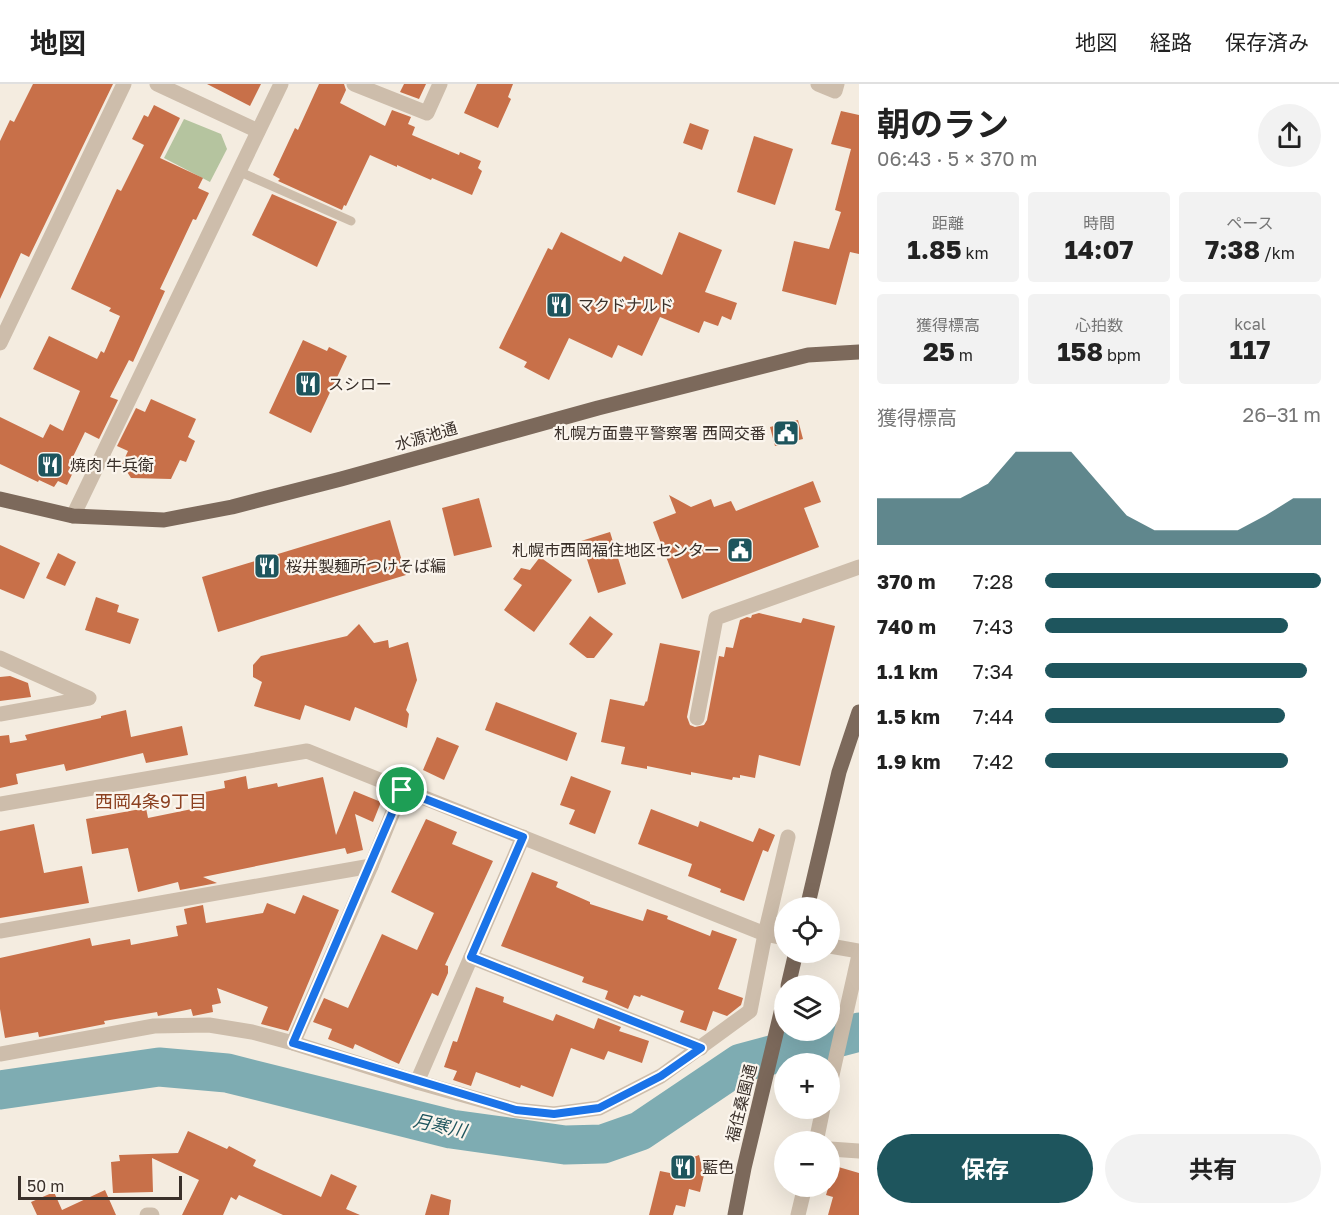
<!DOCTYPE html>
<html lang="ja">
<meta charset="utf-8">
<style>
:root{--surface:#fff;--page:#f2f2f2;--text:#222;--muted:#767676;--line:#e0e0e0;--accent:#1e555d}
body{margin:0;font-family:"Golos Text","Noto Sans JP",sans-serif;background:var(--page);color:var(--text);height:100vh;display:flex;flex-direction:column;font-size:22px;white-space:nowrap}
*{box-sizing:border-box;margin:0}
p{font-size:20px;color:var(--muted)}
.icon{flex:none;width:33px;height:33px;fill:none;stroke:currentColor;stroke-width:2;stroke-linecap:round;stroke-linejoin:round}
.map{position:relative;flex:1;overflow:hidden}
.drawer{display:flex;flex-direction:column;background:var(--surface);width:480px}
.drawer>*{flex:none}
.tools{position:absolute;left:774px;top:813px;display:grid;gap:12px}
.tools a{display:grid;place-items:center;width:66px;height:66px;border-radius:50%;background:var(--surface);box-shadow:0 6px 24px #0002;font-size:30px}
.scale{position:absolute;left:18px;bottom:15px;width:164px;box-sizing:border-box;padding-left:6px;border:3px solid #3a302a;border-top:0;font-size:16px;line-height:21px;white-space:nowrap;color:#3a302a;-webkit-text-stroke:4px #fbf5ed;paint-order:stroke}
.pin{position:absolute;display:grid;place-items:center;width:51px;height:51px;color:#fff;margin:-26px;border:3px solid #fff;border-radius:50%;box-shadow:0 2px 6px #0007}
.round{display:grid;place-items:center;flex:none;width:63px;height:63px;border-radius:32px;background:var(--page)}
.head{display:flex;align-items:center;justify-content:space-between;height:102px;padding:0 18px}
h1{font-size:33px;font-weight:700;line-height:45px}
.figures{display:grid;grid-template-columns:repeat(3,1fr);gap:9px;height:102px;padding:6px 18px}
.figures div{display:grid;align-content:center;border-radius:6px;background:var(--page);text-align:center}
.figures b{font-size:26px;font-weight:700}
.figures small{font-size:16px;font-weight:400}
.figures p{font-size:16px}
.chart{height:168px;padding:12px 18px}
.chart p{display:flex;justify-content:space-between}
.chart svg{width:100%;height:108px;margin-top:6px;fill:var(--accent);opacity:.7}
.primary-button{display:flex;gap:12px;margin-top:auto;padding:12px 18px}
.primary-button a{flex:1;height:69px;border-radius:36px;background:var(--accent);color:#fff;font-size:24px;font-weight:700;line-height:69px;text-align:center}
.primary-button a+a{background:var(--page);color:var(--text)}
ul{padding:0 18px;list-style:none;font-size:20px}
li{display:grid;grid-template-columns:96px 72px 1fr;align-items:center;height:45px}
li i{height:15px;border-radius:8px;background:var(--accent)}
header{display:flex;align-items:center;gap:36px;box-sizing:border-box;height:84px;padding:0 30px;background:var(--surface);border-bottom:2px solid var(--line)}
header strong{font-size:28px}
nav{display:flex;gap:33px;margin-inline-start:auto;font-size:21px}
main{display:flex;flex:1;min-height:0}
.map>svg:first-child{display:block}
.green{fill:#b5c49f}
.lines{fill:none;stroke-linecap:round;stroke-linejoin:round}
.river{stroke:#7eacb2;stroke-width:39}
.building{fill:#c87049}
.service{stroke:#cdbdab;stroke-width:9}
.minor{stroke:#cdbdab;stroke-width:15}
.primary{stroke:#7c695b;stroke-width:15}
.route-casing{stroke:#fff;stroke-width:12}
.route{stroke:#1a73e8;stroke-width:8}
.labels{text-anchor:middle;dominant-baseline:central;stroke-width:4.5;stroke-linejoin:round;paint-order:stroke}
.poi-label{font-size:16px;fill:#3a302a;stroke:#fbf5ed;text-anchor:start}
.street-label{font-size:16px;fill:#3a302a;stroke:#fbf5ed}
.neighbourhood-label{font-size:18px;fill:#8c4121;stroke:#fbf5ed}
.water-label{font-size:18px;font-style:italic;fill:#1e555d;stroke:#fbf5ed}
</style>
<header>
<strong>地図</strong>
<nav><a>地図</a><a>経路</a><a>保存済み</a></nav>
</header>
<main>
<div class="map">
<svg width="859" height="1131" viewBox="0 0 859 1131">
<rect width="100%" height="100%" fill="#f4ece0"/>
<polygon class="green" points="184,35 221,50 227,65 210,98 164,74"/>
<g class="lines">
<polyline class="river" points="0,1006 159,983 227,989 451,1045 565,1061 603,1060 640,1047 741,979 859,948"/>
</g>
<g class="building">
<polygon points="33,0 113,0 29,173 21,169 0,215 0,57 10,36 14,38"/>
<polygon points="207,0 261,0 250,22"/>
<polygon points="319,0 344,0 346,6 340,19 385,42 392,26 411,33 408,40 415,43 412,51 459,71 460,68 481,77 478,84 482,87 472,111 432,94 431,96 397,81 397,83 370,71 346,122 344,121 342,126 278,97 280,95 273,91 295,44 298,46"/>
<polygon points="404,0 426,0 419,15 400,8"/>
<polygon points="477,0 513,0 508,13 511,15 498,44 464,29"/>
<polygon points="154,21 180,34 160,74 203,94 198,104 209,109 196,136 193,135 160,205 165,207 133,278 129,276 110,313 118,316 99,355 85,348 70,379 76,382 67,401 58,397 54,403 39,396 38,398 0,380 0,333 43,354 50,340 63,347 80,307 33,285 49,252 97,275 101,267 104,269 120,232 109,227 111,224 71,205 117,105 121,107 144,61 132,55 144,31 148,33"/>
<polygon points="841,27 859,31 859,170 850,168 836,221 782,207 794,157 829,165 841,128 835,126 851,65 831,60"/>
<polygon points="690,39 709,46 702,66 683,59"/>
<polygon points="754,52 793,65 775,121 737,108"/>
<polygon points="272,110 337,138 317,183 252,151"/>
<polygon points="561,148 621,178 624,172 662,191 679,148 722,166 705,208 737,219 731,236 722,232 718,242 704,237 699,249 660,233 642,272 618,261 612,274 569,254 549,296 524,283 527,278 499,264 548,164 552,166"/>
<polygon points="303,256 327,267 329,263 347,272 311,349 269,329"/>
<polygon points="151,315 196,335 188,353 195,357 186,378 180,376 171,395 131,394 122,380 128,367 117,362 136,324 145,328"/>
<polygon points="798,336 803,355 775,362 770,343"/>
<polygon points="813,397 821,418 804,424 819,463 682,515 653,438 676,429 669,411 691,423 711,415 714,423 731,417 736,427"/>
<polygon points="479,414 492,463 454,472 442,424"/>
<polygon points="390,436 406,491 218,548 202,493"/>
<polygon points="610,448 626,500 598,509 581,457"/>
<polygon points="0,461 40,479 24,515 0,505"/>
<polygon points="58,469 76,478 65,502 46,494"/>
<polygon points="540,473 572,496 534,548 504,526 522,501 513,495 521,484 530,486"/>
<polygon points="96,513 119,521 117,528 139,535 130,560 85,546"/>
<polygon points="759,529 801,539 803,534 835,542 800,682 759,671 755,694 740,691 740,694 733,693 732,696 691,688 691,691 647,682 647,685 621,680 625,663 601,658 610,615 644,622 646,617 647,618 660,559 700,567 687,633 690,641 695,643 704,641 707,636 719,572 724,573 726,563 733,564 740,536 747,533 751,534 752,531"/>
<polygon points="590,532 613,550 594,574 587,574 569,560"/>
<polygon points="359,540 374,559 388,556 389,564 408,558 417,596 406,626 409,630 407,644 355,623 350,637 305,621 300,636 254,622 262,598 253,593 253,581 261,572 347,552"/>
<polygon points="10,592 28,599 31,613 0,617 0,593"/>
<polygon points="496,618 577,649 567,677 485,646"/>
<polygon points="126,626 131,653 182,642 188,671 146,679 143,669 66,687 64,680 16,690 18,700 0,704 0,652 9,651 10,659 27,656 25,651 101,634 101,632"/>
<polygon points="437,653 459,662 444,696 423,686"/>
<polygon points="246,692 248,705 277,699 278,703 323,693 336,751 354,707 381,718 373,738 355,730 363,766 347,770 345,764 203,793 217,799 180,806 178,798 138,808 128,764 92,770 86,735 146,724 148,734 192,725 190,711 225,704 224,697"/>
<polygon points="571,692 611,707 595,750 569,740 575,726 560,721"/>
<polygon points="651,725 698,743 700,737 753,758 759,744 775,751 768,768 763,766 744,817 720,808 721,805 688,792 692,780 638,760"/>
<polygon points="426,735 457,748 452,760 493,777 445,881 448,882 448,889 438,912 432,909 399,980 355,960 353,965 328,955 332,945 313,938 324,914 348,924 382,850 417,866 434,829 391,808"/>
<polygon points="34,740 44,789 82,782 89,819 0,834 0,747"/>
<polygon points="532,788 558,798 556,803 590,818 590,820 643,837 647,825 668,832 667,835 710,852 712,846 737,855 718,905 743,914 741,921 727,932 713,927 706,947 680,938 684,927 641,911 640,913 634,911 628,925 605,915 608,907 582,898 584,893 501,862"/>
<polygon points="303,811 339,826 288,947 261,940 268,923 217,904 221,919 212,921 213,928 193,932 191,925 158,932 157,928 104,937 105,940 39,953 38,948 5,954 0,925 0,874 90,854 92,862 130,855 131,861 178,852 176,842 187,840 184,825 203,821 206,839 263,829 267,819 295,830"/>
<polygon points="476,903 504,913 503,918 553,937 556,930 594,945 598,934 621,943 619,947 649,957 642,979 608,967 604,976 571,964 553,1013 521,1001 520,1004 476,988 471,1002 453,996 457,987 444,983 453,957 457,958"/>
<polygon points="188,1047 227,1065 229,1062 256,1076 253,1082 321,1113 331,1090 357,1102 346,1125 360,1131 283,1131 239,1111 236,1116 231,1113 223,1131 182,1131 199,1096 152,1074 153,1108 113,1109 111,1078 120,1077 119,1071 178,1069"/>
<polygon points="699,1071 704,1091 700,1108 689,1105 685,1123 676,1121 673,1131 649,1131 660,1087 675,1090 678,1079"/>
<polygon points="835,1082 859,1089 859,1131 828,1131 833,1113 826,1111"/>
<polygon points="105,1106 116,1131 37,1131 31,1118 54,1108 62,1126"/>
<polygon points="431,1110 451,1116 449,1131 425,1131"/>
</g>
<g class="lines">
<polyline class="service" points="238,87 351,137"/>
<g class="minor">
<polyline points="157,0 258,47"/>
<polyline points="354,0 427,29 440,0"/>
<polyline points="818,0 835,7 837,0"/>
<polyline points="0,259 124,0"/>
<polyline points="73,432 281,0"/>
<polyline points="0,574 89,614 0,630"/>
<polyline points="697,634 716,534 859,483"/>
<polyline points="0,720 307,667 765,850 784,854"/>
<polyline points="0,847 371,782 402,706"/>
<polyline points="830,862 859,867"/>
<polyline points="471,873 701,964"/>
<polyline points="293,959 371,782"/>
<polyline points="0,970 154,942 209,941 252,948 293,959 417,998 516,1026 554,1030 599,1024 661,992 750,927 765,850 788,753"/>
<polyline points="417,998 523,753"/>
<polyline points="830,1000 859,871"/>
<polyline points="816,1058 823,1024"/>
<polyline points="830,1065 859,1067"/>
<polyline points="147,1131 152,1131"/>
<polyline points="798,1131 805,1102"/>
</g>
<g class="primary">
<polyline points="0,415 73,432 164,436 232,423 341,395 598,324 808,271 859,268"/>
<polyline points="807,824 839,688 859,628"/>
<polyline points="788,902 796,868"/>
<polyline points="735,1131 744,1084 784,916"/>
</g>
</g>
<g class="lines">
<defs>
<polygon id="route" points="402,706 523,753 471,873 701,964 661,992 599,1024 554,1030 516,1026 293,959"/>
</defs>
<use href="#route" class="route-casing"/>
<use href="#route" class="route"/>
</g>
<defs>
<symbol id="restaurant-square" viewBox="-11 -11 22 22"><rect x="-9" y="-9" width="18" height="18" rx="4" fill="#1e555d" stroke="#fbf5ed"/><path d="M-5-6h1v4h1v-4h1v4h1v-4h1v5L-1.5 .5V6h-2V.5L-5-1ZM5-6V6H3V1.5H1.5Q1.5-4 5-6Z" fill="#fff"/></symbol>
<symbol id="civic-square" viewBox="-11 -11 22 22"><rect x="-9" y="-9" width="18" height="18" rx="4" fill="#1e555d" stroke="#fbf5ed"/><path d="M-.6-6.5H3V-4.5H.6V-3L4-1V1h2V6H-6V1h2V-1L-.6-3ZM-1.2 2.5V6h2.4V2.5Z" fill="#fff"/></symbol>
</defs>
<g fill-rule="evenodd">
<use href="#restaurant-square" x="544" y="206" width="30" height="30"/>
<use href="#restaurant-square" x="293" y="285" width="30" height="30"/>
<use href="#civic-square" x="771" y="334" width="30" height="30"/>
<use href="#restaurant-square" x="35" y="366" width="30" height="30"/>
<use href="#civic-square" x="725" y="451" width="30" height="30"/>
<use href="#restaurant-square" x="252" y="467" width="30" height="30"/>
<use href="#restaurant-square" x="668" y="1068" width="30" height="30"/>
</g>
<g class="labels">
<g class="poi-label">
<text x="578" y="221">マクドナルド</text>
<text x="328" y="300">スシロー</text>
<text x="766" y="349" text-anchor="end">札幌方面豊平警察署 西岡交番</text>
<text x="70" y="381">焼肉 牛兵衛</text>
<text x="720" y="466" text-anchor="end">札幌市西岡福住地区センター</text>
<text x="286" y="482">桜井製麺所つけそば編</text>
<text x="702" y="1083">藍色</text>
</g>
<g class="street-label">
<text transform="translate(426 352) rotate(-16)">水源池通</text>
<text transform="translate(741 1019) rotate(-76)">福住桑園通</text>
</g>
<g class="neighbourhood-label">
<text x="151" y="717">西岡4条9丁目</text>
</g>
<g class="water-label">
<text transform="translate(440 1041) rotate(12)">月寒川</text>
</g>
</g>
</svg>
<div class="tools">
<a><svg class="icon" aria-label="locate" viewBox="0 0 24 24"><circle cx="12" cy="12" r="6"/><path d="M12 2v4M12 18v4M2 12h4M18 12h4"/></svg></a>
<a><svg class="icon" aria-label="layers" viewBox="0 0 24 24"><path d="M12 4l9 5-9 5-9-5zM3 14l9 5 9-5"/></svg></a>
<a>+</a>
<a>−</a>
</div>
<div class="scale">50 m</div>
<div class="pin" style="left:402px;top:706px;background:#1e9e55"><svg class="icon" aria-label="arrive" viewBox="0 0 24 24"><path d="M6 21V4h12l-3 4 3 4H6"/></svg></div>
</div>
<section class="drawer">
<div class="head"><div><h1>朝のラン</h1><p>06:43 · 5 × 370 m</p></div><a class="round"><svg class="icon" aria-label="share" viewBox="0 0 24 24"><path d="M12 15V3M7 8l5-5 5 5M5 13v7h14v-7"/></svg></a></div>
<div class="figures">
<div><p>距離</p><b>1.85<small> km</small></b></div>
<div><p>時間</p><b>14:07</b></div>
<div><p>ペース</p><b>7:38<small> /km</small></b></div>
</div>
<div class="figures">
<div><p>獲得標高</p><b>25<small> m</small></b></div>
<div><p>心拍数</p><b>158<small> bpm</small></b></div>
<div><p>kcal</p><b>117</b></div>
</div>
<div class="chart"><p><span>獲得標高</span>26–31 m</p>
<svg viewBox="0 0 160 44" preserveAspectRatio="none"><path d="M0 44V25L10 25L20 25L30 25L40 19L50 6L60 6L70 6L80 19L90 32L100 38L110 38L120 38L130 38L140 32L150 25L160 25V44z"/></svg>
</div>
<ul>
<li><b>370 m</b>7:28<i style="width:100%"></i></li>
<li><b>740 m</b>7:43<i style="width:88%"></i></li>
<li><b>1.1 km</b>7:34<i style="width:95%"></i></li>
<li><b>1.5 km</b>7:44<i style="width:87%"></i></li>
<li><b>1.9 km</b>7:42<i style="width:88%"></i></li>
</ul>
<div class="primary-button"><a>保存</a><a>共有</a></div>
</section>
</main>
